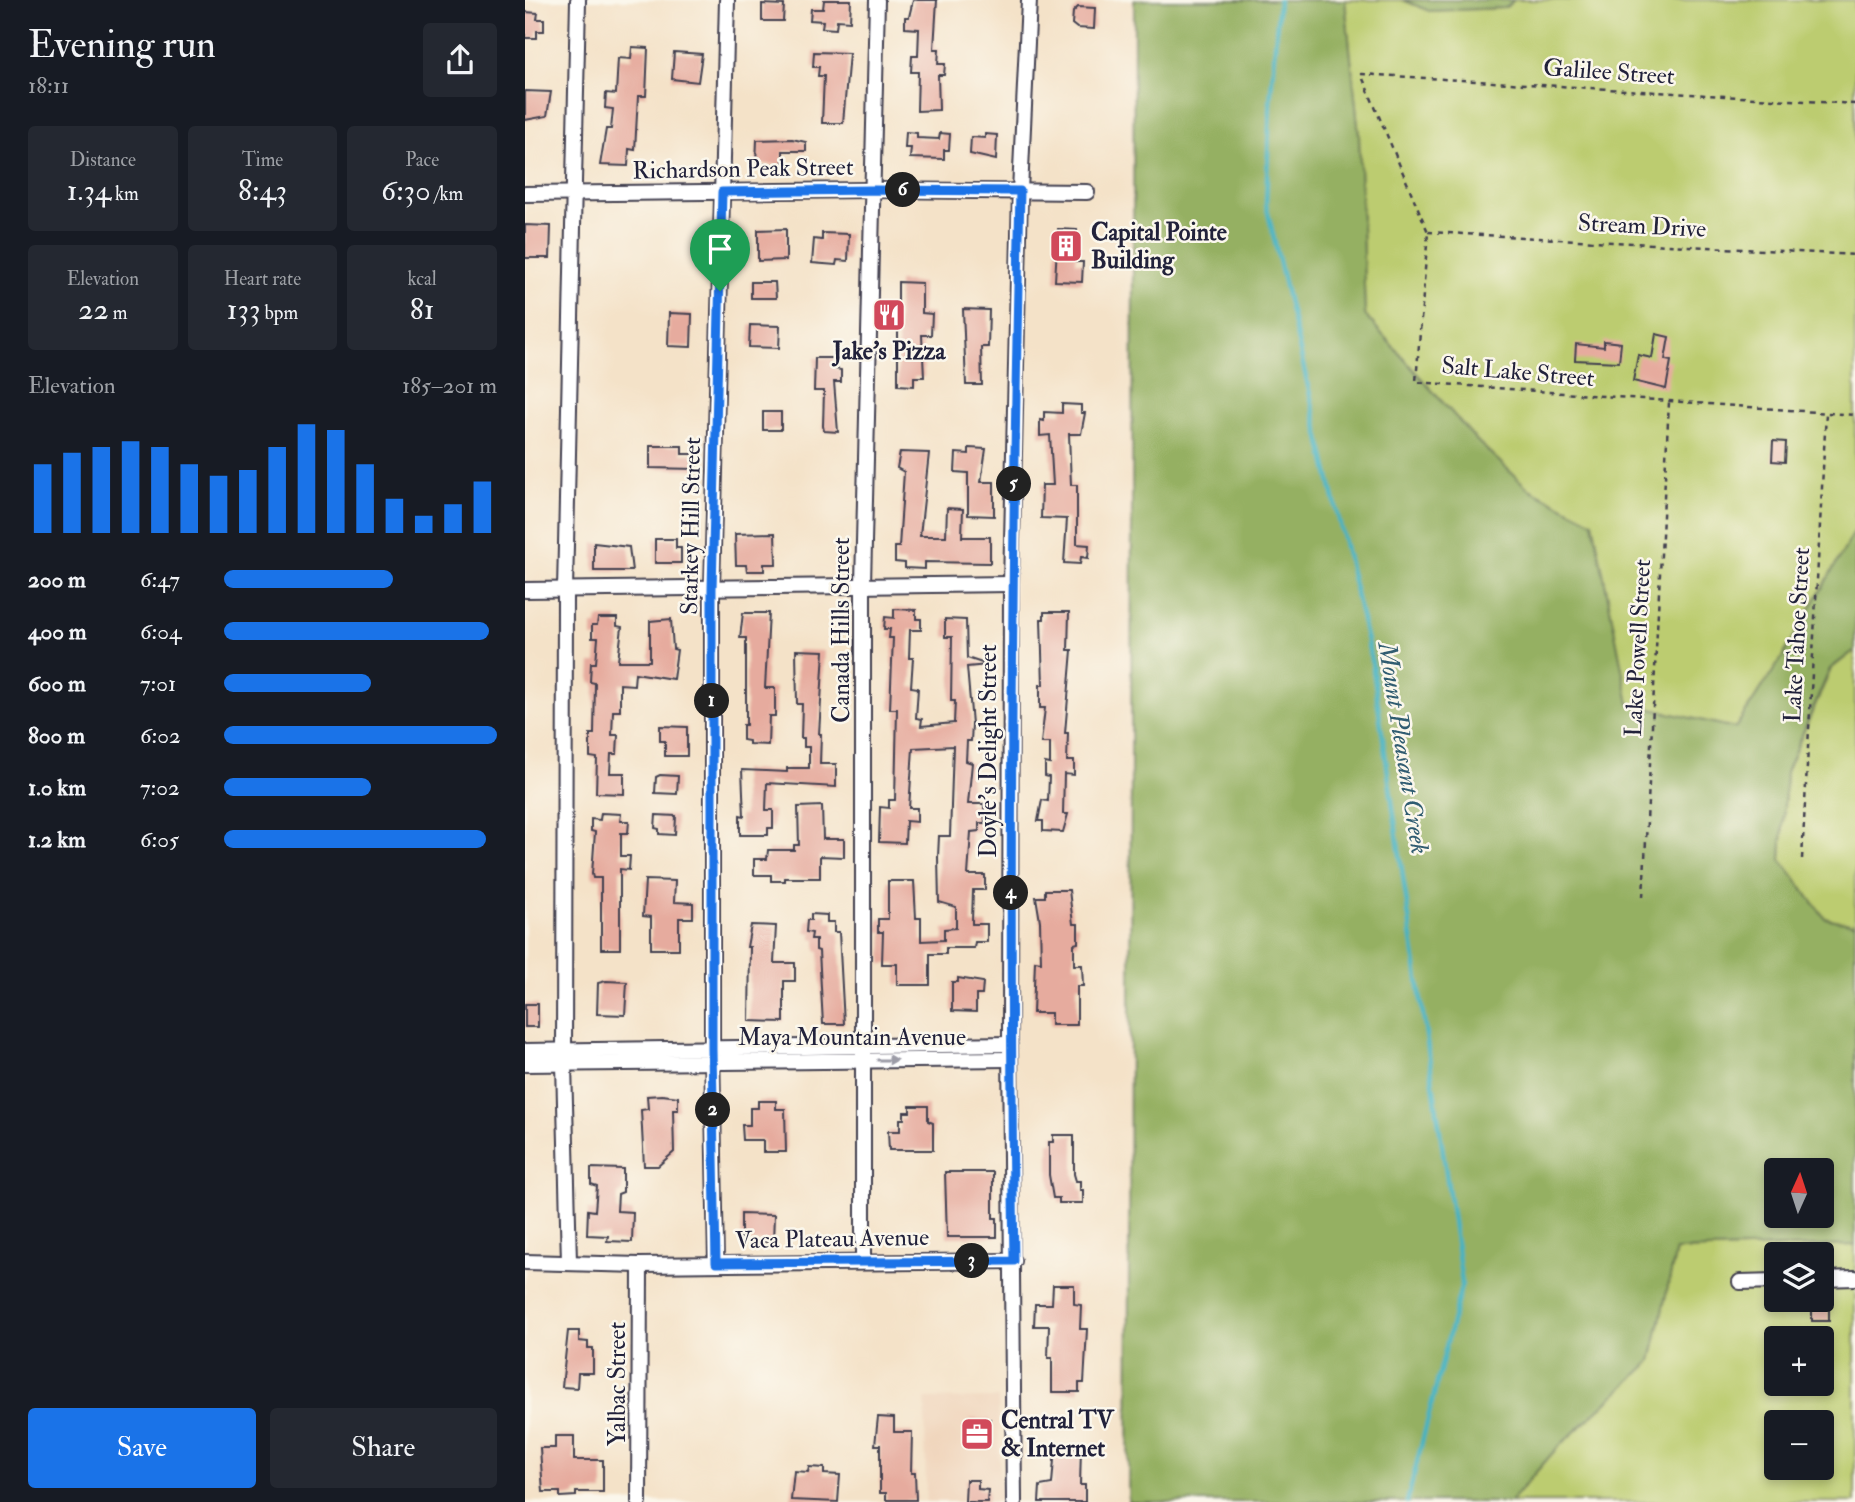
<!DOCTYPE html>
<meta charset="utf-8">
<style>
:root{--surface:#171b24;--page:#242831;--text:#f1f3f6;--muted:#9ea1a6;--accent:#1a73e8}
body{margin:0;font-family:"IM FELL Double Pica",serif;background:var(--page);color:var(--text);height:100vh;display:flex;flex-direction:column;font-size:26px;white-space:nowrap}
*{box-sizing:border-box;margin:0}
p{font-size:23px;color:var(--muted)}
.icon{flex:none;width:38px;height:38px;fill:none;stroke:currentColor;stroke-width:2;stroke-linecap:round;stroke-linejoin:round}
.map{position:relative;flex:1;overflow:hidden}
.panel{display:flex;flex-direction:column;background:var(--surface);width:525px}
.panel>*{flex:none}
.needle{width:46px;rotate:3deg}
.fabs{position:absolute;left:1239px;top:1158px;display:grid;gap:14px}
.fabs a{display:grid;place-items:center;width:70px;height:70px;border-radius:7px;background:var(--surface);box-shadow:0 4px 10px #0003;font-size:35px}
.pin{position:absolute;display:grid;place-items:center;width:60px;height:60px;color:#fff;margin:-72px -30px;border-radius:50% 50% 50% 0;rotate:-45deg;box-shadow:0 0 7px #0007}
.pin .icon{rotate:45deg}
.km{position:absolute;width:35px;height:35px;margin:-18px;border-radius:50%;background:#222;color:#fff;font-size:19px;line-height:35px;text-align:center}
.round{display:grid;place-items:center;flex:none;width:74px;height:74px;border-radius:7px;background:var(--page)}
.headline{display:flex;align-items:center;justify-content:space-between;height:119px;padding:0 28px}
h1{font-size:38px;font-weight:600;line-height:52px}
.metrics{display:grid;grid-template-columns:repeat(3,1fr);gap:10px;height:119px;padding:7px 28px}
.metrics div{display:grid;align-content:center;border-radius:7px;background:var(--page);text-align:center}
.metrics b{font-size:30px;font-weight:600}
.metrics small{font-size:19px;font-weight:400}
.metrics p{font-size:19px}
.chart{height:196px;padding:14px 28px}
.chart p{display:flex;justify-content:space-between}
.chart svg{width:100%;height:126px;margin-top:7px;stroke:var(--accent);stroke-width:6}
.action{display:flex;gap:14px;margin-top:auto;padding:14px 28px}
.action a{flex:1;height:80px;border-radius:7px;background:var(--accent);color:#fff;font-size:28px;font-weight:600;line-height:80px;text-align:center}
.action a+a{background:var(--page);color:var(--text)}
ul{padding:0 28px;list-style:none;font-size:23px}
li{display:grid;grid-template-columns:112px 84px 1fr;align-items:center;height:52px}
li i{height:18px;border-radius:9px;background:var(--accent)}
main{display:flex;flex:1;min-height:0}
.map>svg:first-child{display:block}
.built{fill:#f0d5bc}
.green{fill:#bccc6f;stroke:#6f7755;stroke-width:2;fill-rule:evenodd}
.forest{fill:#95b062;stroke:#5c694e;stroke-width:2;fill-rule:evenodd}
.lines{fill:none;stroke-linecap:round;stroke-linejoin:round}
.stream{stroke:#45b2c2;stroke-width:4.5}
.building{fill:#e6ab9e}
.minor-casing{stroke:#423f50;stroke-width:18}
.path{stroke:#423f50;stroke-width:2.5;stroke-dasharray:5 5;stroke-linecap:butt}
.minor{stroke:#fff;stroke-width:14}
.oneway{fill:#9c9ca7}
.route-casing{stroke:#fff;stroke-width:14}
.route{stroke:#1a73e8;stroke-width:9}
.labels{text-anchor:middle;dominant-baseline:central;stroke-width:5;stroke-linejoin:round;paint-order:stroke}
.street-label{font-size:24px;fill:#22223b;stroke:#fbf7ec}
.poi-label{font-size:24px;font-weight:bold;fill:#22223b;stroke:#fbf7ec;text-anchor:start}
.water-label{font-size:26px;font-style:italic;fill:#305c71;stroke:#fbf7ec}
</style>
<main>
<section class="panel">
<div class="headline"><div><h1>Evening run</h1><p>18:11</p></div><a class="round"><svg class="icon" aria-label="share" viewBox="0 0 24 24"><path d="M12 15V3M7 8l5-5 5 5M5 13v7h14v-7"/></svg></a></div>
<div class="metrics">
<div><p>Distance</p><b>1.34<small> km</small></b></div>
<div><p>Time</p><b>8:43</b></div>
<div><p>Pace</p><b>6:30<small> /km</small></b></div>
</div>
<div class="metrics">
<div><p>Elevation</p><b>22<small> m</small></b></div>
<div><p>Heart rate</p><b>133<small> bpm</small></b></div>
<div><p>kcal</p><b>81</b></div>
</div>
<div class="chart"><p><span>Elevation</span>185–201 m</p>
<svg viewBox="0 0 160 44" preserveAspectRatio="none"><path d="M5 44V20M15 44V16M25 44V14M35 44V12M45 44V14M55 44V20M65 44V24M75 44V22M85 44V14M95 44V6M105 44V8M115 44V20M125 44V32M135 44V38M145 44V34M155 44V26"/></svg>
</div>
<ul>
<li><b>200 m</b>6:47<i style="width:62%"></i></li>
<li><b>400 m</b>6:04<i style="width:97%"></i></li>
<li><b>600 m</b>7:01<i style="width:54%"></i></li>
<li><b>800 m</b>6:02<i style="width:100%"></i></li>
<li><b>1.0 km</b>7:02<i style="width:54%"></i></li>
<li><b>1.2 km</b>6:05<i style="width:96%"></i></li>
</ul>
<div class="action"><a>Save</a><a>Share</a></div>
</section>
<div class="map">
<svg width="1330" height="1502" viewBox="0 0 1330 1502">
<rect width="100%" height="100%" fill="#fbf7ec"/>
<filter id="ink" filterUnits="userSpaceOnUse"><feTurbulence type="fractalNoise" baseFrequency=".0143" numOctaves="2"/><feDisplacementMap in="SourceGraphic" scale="14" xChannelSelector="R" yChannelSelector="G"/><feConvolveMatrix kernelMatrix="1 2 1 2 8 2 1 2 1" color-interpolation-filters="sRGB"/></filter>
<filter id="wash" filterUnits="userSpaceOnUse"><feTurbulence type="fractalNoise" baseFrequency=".00686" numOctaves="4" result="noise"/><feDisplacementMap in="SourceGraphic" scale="28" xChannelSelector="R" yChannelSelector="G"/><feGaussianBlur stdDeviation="1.57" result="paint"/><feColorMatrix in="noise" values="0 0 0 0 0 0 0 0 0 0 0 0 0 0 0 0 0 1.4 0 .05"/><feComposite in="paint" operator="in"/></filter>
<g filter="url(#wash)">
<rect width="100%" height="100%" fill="#f4e2c8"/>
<polygon class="built" points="473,1398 475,1502 401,1502 400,1399"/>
<g class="green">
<polygon points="820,0 878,0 905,11 980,8 989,0 1330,0 1330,531 1255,661 1210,728 1104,704 1068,522 1004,489 952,441 840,315 834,135"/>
<polygon points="1330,650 1330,924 1300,918 1256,860 1261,772 1306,669"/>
<path d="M 1330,1245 L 1330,1502 L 985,1502 L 1031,1449 L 1126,1361 L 1151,1250 ZM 1251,1255 L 1297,1255 L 1297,1300 L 1251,1300 ZM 1251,1339 L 1297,1339 L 1297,1384 L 1251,1384 ZM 1251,1423 L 1297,1423 L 1297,1468 L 1251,1468 Z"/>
</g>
<g class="forest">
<path d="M 609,0 L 820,0 L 834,135 L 840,315 L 952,441 L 1004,489 L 1068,522 L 1104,704 L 1210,728 L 1255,661 L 1330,531 L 1330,650 L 1305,669 L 1261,772 L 1256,860 L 1300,918 L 1330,924 L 1330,1245 L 1151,1250 L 1126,1361 L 1031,1449 L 985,1502 L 603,1502 ZM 1251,1171 L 1297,1171 L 1297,1216 L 1251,1216 Z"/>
<polygon points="878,0 989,0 980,8 904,11"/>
</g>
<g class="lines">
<polyline class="stream" points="754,0 745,103 741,204 847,663 937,1283 882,1502"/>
</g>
<g id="blocks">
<g class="building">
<polygon points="299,0 326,0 325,21 312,20 311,29 297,28 298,21 285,20 286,9 298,9"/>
<polygon points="388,0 412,0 409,49 414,49 413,64 420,64 419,75 413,75 414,110 392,111 393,72 386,72 387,56 393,56 394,29 380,28 380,17 384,17"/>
<polygon points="237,4 259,5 258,21 237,21"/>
<polygon points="553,7 570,8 569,29 552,28 547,24 548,12"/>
<polygon points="0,12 13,13 12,19 19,19 19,31 12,31 12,38 0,38"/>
<polygon points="107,47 123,48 121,96 113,96 110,150 104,149 103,166 75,165 81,129 86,129 88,109 80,108 81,93 91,94 93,58 106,59"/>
<polygon points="149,52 177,54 173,82 147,79"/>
<polygon points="289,52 324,53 318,123 297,123 299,76 293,76 294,67 288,67"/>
<polygon points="0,91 26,92 22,116 0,120"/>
<polygon points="381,132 392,133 392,138 414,139 415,133 425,134 424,150 419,150 419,159 385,158 386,148 380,148"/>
<polygon points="460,134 472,135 471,160 445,154 446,137 460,138"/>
<polygon points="267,139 281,142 281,151 258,151 258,165 231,164 232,140"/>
<polygon points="0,225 26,226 25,258 0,258"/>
<polygon points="261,229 261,260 233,261 233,230"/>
<polygon points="533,229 552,230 551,262 558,262 557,282 530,281"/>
<polygon points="297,233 324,234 323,261 312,260 311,265 287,263 289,239 297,240"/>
<polygon points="226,282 250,282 251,298 226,298"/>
<polygon points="373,282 397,283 397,313 407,314 406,335 397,335 399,377 389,377 389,386 373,385"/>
<polygon points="438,309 464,310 463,347 456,347 457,385 441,385"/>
<polygon points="144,313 167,314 166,347 143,346"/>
<polygon points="225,325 255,326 254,348 224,347"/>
<polygon points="1131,334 1144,337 1140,360 1146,361 1141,389 1108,381 1113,355 1127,358"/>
<polygon points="1079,341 1096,343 1094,362 1050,360 1051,344 1079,347"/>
<polygon points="290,358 310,358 310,369 316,370 316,382 309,382 313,432 299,431 298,426 299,391 289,391"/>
<polygon points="537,404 556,405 556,413 560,413 556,434 544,434 546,485 552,485 552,544 564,545 563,558 556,557 555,564 539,563 542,519 516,518 517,485 528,485 525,435 515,436 515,420 519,421 519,412 537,413"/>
<rect x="238" y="412" width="18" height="18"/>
<polygon points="1248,441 1261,442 1260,462 1247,461"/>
<polygon points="125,446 157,446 157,454 171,454 171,469 125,468"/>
<polygon points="444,448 461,449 456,482 469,482 469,516 443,515 443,473 430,472 431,453 444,454"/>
<polygon points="375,452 404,453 395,536 421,536 422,508 438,509 437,537 465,537 465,563 400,562 400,569 380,568 380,563 370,562 370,547 374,547 379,472 372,468"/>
<polygon points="250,533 251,564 239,564 239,571 222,571 221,565 211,565 210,534"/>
<polygon points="130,539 151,539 151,548 156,548 156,563 130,563"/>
<polygon points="69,543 104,547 107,571 69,571"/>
<polygon points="369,609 391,610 391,619 396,619 396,630 385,630 384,658 388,658 386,687 393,688 391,718 397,719 396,726 429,723 430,701 426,701 427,637 420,637 420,619 441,620 442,658 463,665 442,667 447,724 446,741 442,741 441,761 447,763 443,804 459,804 460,823 454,823 454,831 446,832 443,875 460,875 460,890 448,890 447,921 447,924 462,924 462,942 450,942 449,948 421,948 421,954 405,954 405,985 372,985 372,964 357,964 358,932 353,932 353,919 363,919 363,881 389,881 391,918 396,918 396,941 419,940 419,929 431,928 431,907 414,902 413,857 414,836 425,836 428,746 388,748 384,808 392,808 392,822 381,821 380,843 354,842 355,807 364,808 364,800 370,800 372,709 365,709 368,638 364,638 365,629 359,629 360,617 369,618"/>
<polygon points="519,612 544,612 543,650 547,650 540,733 543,733 542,761 549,761 549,775 539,774 538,814 543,814 538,832 518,831 518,821 513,821 517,800 523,801 524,777 520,776 520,763 525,764 525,743 516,743 520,708 515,708 515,685 518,685 516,619 519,619"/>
<polygon points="218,613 244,613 240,688 250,688 250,716 244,716 243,745 224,744 224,741 218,740 218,725 221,725 221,638 215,638"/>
<polygon points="73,618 92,618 92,626 97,627 93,661 125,661 125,621 146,619 148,649 152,650 148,679 110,673 109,685 95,684 95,711 88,711 87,735 93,735 92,754 86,754 85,773 99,773 99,794 71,793 72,758 65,757 65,734 69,734 70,683 65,682 66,663 71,663 73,638 67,638 67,625 72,625"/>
<polygon points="271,650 299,651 294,734 296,734 295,764 311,764 311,787 242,783 241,810 248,810 248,828 243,828 243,835 215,835 215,815 219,816 217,770 262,772 262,768 284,768 284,747 279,747 279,738 276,738 277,704 272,704"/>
<polygon points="135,726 162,727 162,756 140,756 140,741 135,741"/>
<polygon points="135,775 153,776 152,794 130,793 131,777"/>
<polygon points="297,806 298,839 319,839 319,857 295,856 295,878 260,878 260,881 246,881 246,875 229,875 229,859 242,859 243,850 269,850 269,845 274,845 273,807"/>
<polygon points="76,813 96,814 95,821 104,821 103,833 96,833 96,856 105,856 104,870 95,869 95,949 76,949 76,878 68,878 67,874 70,832 66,831 66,819 75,820"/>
<polygon points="131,815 151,816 150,835 134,834 134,829 130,828"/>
<polygon points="120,880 150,881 149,902 168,903 168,918 154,918 154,949 126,949 126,917 118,916"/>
<polygon points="520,890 544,890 548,924 553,924 553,943 549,944 549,965 557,965 558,986 552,986 552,1025 526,1025 526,1013 508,1013 510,961 516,962 515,921 511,897 520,897"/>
<polygon points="286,914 302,915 302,922 309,922 309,932 314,932 319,1024 298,1024 294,951 291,950 291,939 286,939 287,933 281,932 282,920 286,920"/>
<polygon points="226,925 251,926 249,963 270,963 270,981 259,981 259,1022 224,1021 225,947 222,947"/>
<polygon points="433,978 458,982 457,995 451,995 451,1012 427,1011 427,982 433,982"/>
<polygon points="81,981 102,982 100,1015 72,1014 73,983"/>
<rect x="0" y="1004" width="13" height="23"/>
<polygon points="137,1095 153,1097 153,1110 148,1110 149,1152 133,1166 119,1166 116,1110 123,1109 122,1096"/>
<polygon points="233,1101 251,1101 251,1109 260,1109 261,1152 238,1152 238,1140 218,1140 217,1125 225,1125 225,1108 233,1108"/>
<polygon points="385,1106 403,1106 403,1121 408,1123 408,1150 364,1150 363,1131 375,1131 375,1119 379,1119 379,1112 385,1112"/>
<polygon points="528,1135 549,1135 549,1174 551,1181 555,1181 555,1190 558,1190 558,1203 534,1203 534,1198 528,1198 524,1175 524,1142 528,1142"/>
<polygon points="66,1168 98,1169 98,1192 93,1194 92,1211 108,1212 107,1242 82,1241 83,1236 62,1235 63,1210 70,1211 72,1186 66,1184"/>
<polygon points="420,1172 468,1172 468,1218 472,1218 472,1237 422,1237"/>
<polygon points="216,1214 249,1215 248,1242 216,1241"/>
<polygon points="528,1285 549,1285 549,1304 556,1305 555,1329 562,1329 559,1383 554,1383 554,1392 527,1392 527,1358 523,1358 524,1326 509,1326 510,1304 527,1304"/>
<rect x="1287" y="1300" width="17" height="21"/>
<polygon points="43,1331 54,1331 54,1341 63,1342 63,1348 68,1348 68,1373 53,1373 52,1388 37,1387"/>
<polygon points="353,1417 369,1418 369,1432 387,1432 386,1473 390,1473 391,1500 361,1500 361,1493 355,1493 355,1445 350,1445"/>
<polygon points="445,1419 465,1419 465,1444 445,1443 445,1439 439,1439 440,1429 445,1429"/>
<polygon points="30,1436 49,1436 49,1460 78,1460 78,1492 51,1492 51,1496 35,1497 35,1492 18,1492 15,1448 30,1448"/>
<polygon points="530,1448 556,1448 555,1485 560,1485 560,1502 514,1502 515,1486 527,1484"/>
<polygon points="284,1467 299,1468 299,1474 315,1475 313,1502 266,1500 269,1471 283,1472"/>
<polygon points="441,1480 453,1480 453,1489 463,1490 462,1502 440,1502"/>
</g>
</g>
</g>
<g filter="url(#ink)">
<use href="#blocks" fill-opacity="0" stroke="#423f50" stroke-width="2"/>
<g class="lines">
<defs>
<g id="minor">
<polyline points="0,194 347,190 562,192"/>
<polyline points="0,590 486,584"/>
<polyline points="0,1051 485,1044"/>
<polyline points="0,1064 485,1059"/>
<polyline points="338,1261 338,584 352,0"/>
<polyline points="0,1262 115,1265 489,1261"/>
<polyline points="44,1262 39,1064 40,590 53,0"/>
<polyline points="191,1263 187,1049 187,589 202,0"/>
<polyline points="1297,1279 1330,1278"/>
<polyline points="1215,1282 1251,1281"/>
<polyline points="114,1502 115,1265"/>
<polyline points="489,1502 485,1044 486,584 495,191 504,0"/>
</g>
</defs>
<use href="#minor" class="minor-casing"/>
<g class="path">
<polyline points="1330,104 836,74 903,232 891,382 1330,415"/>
<polyline points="903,232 1330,255"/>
<polyline points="1277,859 1301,413"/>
<polyline points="1118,897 1144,402"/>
</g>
<use href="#minor" class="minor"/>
</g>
<defs><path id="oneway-solid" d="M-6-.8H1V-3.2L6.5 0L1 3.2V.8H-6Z" transform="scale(1.75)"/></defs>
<use class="oneway" href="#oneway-solid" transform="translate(362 1060)"/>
</g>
<g class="lines" filter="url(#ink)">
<defs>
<path id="route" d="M 347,190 L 495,191 C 487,548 483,904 489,1261 L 191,1263 L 187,1049 L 187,589 L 197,192 Z"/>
</defs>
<use href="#route" class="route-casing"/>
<use href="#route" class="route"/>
</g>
<defs>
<symbol id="building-square" viewBox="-11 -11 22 22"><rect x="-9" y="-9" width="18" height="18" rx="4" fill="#d1495b" stroke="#fbf7ec"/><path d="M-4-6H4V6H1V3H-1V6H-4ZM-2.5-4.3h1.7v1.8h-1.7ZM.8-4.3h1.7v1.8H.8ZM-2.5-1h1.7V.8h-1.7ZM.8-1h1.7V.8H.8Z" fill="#fff"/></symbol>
<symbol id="restaurant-square" viewBox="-11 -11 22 22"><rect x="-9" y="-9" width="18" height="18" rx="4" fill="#d1495b" stroke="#fbf7ec"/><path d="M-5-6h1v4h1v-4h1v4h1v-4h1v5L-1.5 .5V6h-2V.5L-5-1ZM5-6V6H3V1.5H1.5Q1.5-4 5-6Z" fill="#fff"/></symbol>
<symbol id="office-square" viewBox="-11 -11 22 22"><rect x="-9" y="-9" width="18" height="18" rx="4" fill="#d1495b" stroke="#fbf7ec"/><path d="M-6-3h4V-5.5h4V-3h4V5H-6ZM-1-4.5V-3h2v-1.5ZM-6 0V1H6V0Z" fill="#fff"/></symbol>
</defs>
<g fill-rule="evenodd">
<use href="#building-square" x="522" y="227" width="38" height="38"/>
<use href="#restaurant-square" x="345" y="296" width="38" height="38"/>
<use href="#office-square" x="433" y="1415" width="38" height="38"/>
</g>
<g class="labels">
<g class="street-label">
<text transform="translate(1084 72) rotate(4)">Galilee Street</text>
<text transform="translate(218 169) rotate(-1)">Richardson Peak Street</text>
<text transform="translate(1117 226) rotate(3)">Stream Drive</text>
<text transform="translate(993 372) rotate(5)">Salt Lake Street</text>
<text transform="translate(166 526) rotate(-89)">Starkey Hill Street</text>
<text transform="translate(316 630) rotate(-90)">Canada Hills Street</text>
<text transform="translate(1272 635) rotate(-87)">Lake Tahoe Street</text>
<text transform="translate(1113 648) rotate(-87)">Lake Powell Street</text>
<text transform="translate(463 751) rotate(-90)">Doyle's Delight Street</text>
<text x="327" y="1037">Maya Mountain Avenue</text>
<text transform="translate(307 1239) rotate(-1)">Vaca Plateau Avenue</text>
<text transform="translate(92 1384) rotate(-90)">Yalbac Street</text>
</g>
<g class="poi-label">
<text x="566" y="232">Capital Pointe<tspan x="566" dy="28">Building</tspan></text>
<text x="364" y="351" text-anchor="middle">Jake's Pizza</text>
<text x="476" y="1420">Central TV<tspan x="476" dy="28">&amp; Internet</tspan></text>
</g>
<g class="water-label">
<text transform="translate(878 748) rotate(81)">Mount Pleasant Creek</text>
</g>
</g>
</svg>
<div class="fabs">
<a><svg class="needle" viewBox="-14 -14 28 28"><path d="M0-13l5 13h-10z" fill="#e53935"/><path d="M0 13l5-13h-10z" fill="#9ea1a6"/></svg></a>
<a><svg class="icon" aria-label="layers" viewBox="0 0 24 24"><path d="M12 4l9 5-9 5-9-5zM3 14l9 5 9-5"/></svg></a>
<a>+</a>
<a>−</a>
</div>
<div class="pin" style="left:195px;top:291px;background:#1e9e55"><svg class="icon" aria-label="arrive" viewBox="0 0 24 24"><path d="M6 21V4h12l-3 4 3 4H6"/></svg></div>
<b class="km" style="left:187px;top:701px">1</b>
<b class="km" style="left:188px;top:1110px">2</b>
<b class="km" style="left:447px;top:1261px">3</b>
<b class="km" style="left:486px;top:893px">4</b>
<b class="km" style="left:489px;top:484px">5</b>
<b class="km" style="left:378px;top:190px">6</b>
</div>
</main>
